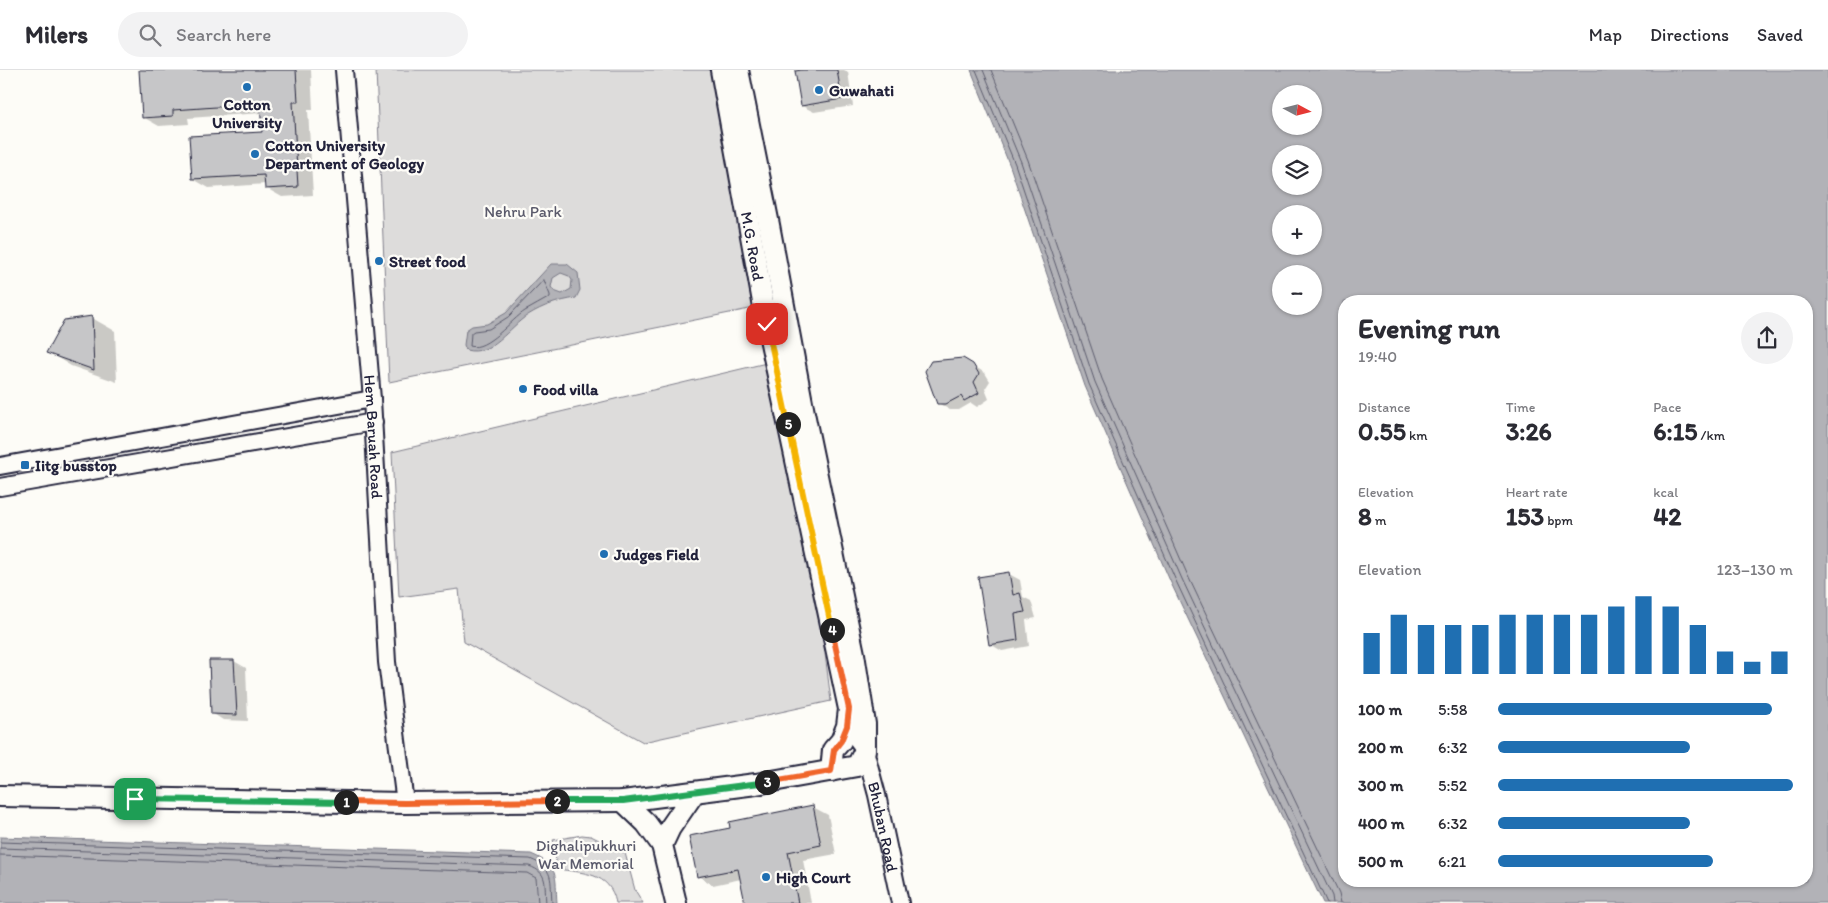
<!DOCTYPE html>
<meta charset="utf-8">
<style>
:root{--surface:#fff;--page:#f2f2f3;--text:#2b2b33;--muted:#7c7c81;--line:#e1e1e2;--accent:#1f6fb2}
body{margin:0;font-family:Itim,sans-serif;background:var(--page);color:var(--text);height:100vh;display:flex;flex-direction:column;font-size:19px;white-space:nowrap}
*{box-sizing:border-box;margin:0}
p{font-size:16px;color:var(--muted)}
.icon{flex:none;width:28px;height:28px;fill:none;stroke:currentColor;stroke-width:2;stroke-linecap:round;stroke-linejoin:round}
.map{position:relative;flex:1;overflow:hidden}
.panel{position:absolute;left:1338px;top:225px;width:475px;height:592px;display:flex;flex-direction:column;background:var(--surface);border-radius:20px;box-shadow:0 1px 4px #0004}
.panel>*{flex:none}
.needle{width:32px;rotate:97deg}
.buttons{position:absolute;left:1272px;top:15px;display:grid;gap:10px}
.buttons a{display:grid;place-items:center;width:50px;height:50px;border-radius:50%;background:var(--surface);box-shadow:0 1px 4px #0004;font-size:25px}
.pin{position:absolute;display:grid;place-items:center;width:42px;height:42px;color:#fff;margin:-21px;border-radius:10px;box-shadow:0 2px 8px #0006}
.km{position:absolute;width:25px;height:25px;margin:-12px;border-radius:50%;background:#222;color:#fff;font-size:14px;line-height:25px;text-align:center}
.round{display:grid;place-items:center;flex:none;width:52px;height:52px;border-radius:26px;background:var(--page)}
.summary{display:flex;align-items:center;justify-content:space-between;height:85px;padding:0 20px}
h1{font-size:28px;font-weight:700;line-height:38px}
.figures{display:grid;grid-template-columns:repeat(3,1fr);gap:8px;height:85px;padding:5px 20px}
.figures div{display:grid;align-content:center}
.figures b{font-size:25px;font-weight:700}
.figures small{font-size:14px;font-weight:400}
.figures p{font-size:14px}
.chart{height:140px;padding:10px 20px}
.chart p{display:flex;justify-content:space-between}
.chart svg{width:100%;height:90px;margin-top:5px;stroke:var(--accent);stroke-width:6}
ul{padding:0 20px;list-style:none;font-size:16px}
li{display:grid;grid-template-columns:80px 60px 1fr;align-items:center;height:38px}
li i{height:12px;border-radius:6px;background:var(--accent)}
header{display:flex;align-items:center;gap:30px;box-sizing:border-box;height:70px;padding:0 25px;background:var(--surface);border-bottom:1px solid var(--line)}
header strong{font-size:24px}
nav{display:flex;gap:28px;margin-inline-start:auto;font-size:18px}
.search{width:350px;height:45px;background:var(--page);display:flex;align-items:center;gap:12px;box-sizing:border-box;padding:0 18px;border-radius:28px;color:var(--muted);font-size:19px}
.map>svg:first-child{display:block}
.green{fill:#dddcdb;stroke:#807f8b}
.water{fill:#b2b2b7;stroke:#787885;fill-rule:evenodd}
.shadow{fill:#0003}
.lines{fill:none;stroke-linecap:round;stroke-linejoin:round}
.shore{stroke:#5c5c6d;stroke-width:1}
.building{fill:#c6c6c8;stroke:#22223b}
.minor-casing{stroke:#22223b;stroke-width:20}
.major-casing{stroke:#22223b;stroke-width:24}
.minor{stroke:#fdfcf7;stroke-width:16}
.major{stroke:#fdfcf7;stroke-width:20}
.split-1-casing{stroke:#fff;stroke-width:10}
.split-2-casing{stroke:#fff;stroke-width:10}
.split-3-casing{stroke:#fff;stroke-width:10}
.split-4-casing{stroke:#fff;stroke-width:10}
.split-5-casing{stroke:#fff;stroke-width:10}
.split-6-casing{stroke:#fff;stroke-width:10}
.split-1{stroke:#22a559;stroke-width:6}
.split-2{stroke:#f0652b;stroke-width:6}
.split-3{stroke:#22a559;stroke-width:6}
.split-4{stroke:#f0652b;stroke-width:6}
.split-5{stroke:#f5b400;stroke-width:6}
.split-6{stroke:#f5b400;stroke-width:6}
.poi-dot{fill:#1f6fb2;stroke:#fdfcf7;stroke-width:2}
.labels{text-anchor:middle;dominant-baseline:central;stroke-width:4.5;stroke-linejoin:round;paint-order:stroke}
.poi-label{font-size:16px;font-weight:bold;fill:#22223b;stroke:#fdfcf7;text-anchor:start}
.park-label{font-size:16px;fill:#5a5a6b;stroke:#fdfcf7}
.street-label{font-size:16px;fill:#22223b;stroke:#fdfcf7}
</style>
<header>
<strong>Milers</strong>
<div class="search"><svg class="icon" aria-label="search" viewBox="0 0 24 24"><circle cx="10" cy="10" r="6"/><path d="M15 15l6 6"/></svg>Search here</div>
<nav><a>Map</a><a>Directions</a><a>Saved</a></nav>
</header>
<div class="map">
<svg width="1828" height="833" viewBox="0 0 1828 833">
<rect width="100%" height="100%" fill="#fdfcf7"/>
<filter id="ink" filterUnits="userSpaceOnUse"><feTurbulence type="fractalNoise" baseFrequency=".02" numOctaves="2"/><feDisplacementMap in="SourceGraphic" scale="10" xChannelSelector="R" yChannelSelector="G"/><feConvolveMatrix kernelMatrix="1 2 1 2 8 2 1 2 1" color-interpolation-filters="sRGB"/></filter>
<g filter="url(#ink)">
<g class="green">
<polygon points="376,0 724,0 774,234 389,312"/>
<polygon points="779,290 808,450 831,631 643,672 464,572 459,519 399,527 392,382"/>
<path d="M 582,765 L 591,766 L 625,783 L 635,820 L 643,833 L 616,833 C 610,802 583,803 557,799 L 553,770 Z"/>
</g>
<g class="water">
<path d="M 971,0 L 1828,0 L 1828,833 L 1323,833 L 1171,513 L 1085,316 L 1010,96 ZM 1281,24 L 1314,24 L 1314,56 L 1281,56 ZM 1281,84 L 1314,84 L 1314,116 L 1281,116 ZM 1281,144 L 1314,144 L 1314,176 L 1281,176 ZM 1281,204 L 1314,204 L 1314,236 L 1281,236 ZM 1344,231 L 1806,231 L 1806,811 L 1344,811 Z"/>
<path d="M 551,194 L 567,194 L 578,203 L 580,220 L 576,228 C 558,231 544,235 528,245 C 509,257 492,287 466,280 L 464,275 L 466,260 L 472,256 L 487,254 L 506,243 ZM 561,203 L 569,206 L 572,210 L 571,219 L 562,224 L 554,221 L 551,217 L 553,208 Z"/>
<path d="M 0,767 L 531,784 C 560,796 555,806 557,833 L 0,833 Z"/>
</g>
<g class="shadow">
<polygon points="140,0 311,0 313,40 308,40 313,125 282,127 266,118 266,114 209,118 193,109 263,63 262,43 188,48 189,54 159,56 143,47"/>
<polygon points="809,0 844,0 848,2 853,36 814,42 802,36"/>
<polygon points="92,248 115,261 117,312 71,296 48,282"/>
<polygon points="963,289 985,303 990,311 985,319 989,329 977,337 971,333 959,340 950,340 938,333"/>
<polygon points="1009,504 1020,510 1023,527 1031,531 1036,548 1026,550 1029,576 1002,581 990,574"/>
<polygon points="234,591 246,598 248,651 223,650 212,643"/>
<polygon points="813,737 828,745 836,784 803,790 811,833 746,833 741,809 713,815 698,806 731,758"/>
</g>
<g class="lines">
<g class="shore">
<polyline points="976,0 1015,94 1089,314 1176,511 1327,833"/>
<polyline points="983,0 1021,92 1095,312 1182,509 1332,826 1333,833"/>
<polyline points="991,0 1028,90 1102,309 1188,506 1339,823 1341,833"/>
<path d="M 544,210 L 550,225 L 550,227 C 542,232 533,236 525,241 C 512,249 486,282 470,276 L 471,263 L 474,261 L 489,259 L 508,247 Z"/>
<path d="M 0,772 L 530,789 C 555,799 550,809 552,833"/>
<path d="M 0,778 L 529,796 C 549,803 544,814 546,833"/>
<polyline points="0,785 527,803 536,808 538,833"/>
</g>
</g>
<g class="building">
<polygon points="139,0 296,0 298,32 293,32 298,117 265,119 264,105 192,109 189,66 262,62 260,34 173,40 173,46 142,48"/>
<polygon points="802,0 837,0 842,29 801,36 795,1"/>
<polygon points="92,246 94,300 46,283 64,250"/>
<polygon points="963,288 973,294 979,304 974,312 979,323 964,331 961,326 946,334 937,334 925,301 931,291"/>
<polygon points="1009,502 1013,525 1020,523 1025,542 1015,544 1018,570 989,575 978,507"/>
<polygon points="209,590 234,590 237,645 211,644"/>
<polygon points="813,735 821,775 788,782 798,833 745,833 738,799 697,807 689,766 730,758 729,752"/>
</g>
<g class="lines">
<defs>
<g id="minor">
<path id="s1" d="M 344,0 L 372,329 L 387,592 L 405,733"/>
<polyline points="0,396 372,329"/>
<polyline points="0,417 374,352"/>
<path id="s2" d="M 847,656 L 865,680 L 877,725 L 900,833"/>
</g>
<g id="major">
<path id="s3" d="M 721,0 L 767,254 L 849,639 L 847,656 L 841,671 L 833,680 L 831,701"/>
<polyline points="0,726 405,733 623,731 756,714 857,696 865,680 865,654 854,584 804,343 769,155 738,0"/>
<polyline points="623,731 646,753 662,775"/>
<polyline points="676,833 662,775 670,758 694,723"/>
</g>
</defs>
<use href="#minor" class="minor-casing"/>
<use href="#major" class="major-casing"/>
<use href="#minor" class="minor"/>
<use href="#major" class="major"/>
</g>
</g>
<g class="lines" filter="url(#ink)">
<defs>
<polyline id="split-1" points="135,729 346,732"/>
<polyline id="split-2" points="346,732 405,733 557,731"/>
<polyline id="split-3" points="557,731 623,731 767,712"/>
<polyline id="split-4" points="767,712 831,701 834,680 841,671 847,656 849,639 832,560"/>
<polyline id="split-5" points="788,354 832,560"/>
<polyline id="split-6" points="767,254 788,354"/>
</defs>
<use href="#split-1" class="split-1-casing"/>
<use href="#split-2" class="split-2-casing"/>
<use href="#split-3" class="split-3-casing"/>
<use href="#split-4" class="split-4-casing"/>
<use href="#split-5" class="split-5-casing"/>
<use href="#split-6" class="split-6-casing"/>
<use href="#split-1" class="split-1"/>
<use href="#split-2" class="split-2"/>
<use href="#split-3" class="split-3"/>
<use href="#split-4" class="split-4"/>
<use href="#split-5" class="split-5"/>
<use href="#split-6" class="split-6"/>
</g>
<g class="poi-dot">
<circle cx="247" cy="17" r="5"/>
<circle cx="819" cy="20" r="5"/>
<circle cx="255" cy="84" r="5"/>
<circle cx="379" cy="191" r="5"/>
<circle cx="523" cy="319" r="5"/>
<rect x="20" y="390" width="10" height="10" rx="2.5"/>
<circle cx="604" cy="484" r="5"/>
<circle cx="766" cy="807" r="5"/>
</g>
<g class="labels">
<g class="poi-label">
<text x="829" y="20">Guwahati</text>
<text x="247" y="34" text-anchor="middle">Cotton<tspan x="247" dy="18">University</tspan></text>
<text x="265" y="75">Cotton University<tspan x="265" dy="18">Department of Geology</tspan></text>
<text x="389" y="191">Street food</text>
<text x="533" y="319">Food villa</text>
<text x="35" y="395">Iitg busstop</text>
<text x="614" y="484">Judges Field</text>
<text x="776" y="807">High Court</text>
</g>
<g class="park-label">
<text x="523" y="141">Nehru Park</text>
<text x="586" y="775">Dighalipukhuri<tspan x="586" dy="18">War Memorial</tspan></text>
</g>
<g class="street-label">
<text stroke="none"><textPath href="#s3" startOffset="179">M.G. Road</textPath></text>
<text stroke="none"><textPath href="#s1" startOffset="368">Hem Baruah Road</textPath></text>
<text stroke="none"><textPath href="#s2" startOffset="109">Bhuban Road</textPath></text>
</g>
</g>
</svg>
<div class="buttons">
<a><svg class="needle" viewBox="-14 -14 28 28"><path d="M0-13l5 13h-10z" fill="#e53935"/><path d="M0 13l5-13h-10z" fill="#7c7c81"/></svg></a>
<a><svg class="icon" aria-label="layers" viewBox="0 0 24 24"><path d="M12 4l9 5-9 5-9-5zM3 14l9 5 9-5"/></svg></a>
<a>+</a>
<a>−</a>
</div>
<div class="pin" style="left:135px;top:729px;background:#1e9e55"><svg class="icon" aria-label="arrive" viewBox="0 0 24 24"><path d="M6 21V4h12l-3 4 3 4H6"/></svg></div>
<div class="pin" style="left:767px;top:254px;background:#d93025"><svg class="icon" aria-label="check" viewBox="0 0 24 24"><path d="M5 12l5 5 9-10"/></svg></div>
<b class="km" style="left:346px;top:732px">1</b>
<b class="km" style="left:557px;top:731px">2</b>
<b class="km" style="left:767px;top:712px">3</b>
<b class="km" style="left:832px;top:560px">4</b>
<b class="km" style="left:788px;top:354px">5</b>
<section class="panel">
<div class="summary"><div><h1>Evening run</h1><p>19:40</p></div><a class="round"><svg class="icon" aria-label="share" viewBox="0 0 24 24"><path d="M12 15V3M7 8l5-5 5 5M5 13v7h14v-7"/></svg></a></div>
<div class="figures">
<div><p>Distance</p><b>0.55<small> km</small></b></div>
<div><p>Time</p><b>3:26</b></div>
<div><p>Pace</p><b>6:15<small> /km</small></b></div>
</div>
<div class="figures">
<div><p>Elevation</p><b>8<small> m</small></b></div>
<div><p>Heart rate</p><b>153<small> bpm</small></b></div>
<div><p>kcal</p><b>42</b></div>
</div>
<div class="chart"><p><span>Elevation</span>123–130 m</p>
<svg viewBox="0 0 160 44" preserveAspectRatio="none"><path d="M5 44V24M15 44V15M25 44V20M35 44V20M45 44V20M55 44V15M65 44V15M75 44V15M85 44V15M95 44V11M105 44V6M115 44V11M125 44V20M135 44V33M145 44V38M155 44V33"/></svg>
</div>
<ul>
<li><b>100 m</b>5:58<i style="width:93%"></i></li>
<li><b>200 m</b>6:32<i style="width:65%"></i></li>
<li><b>300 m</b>5:52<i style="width:100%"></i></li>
<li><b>400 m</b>6:32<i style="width:65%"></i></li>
<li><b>500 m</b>6:21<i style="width:73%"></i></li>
</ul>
</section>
</div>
